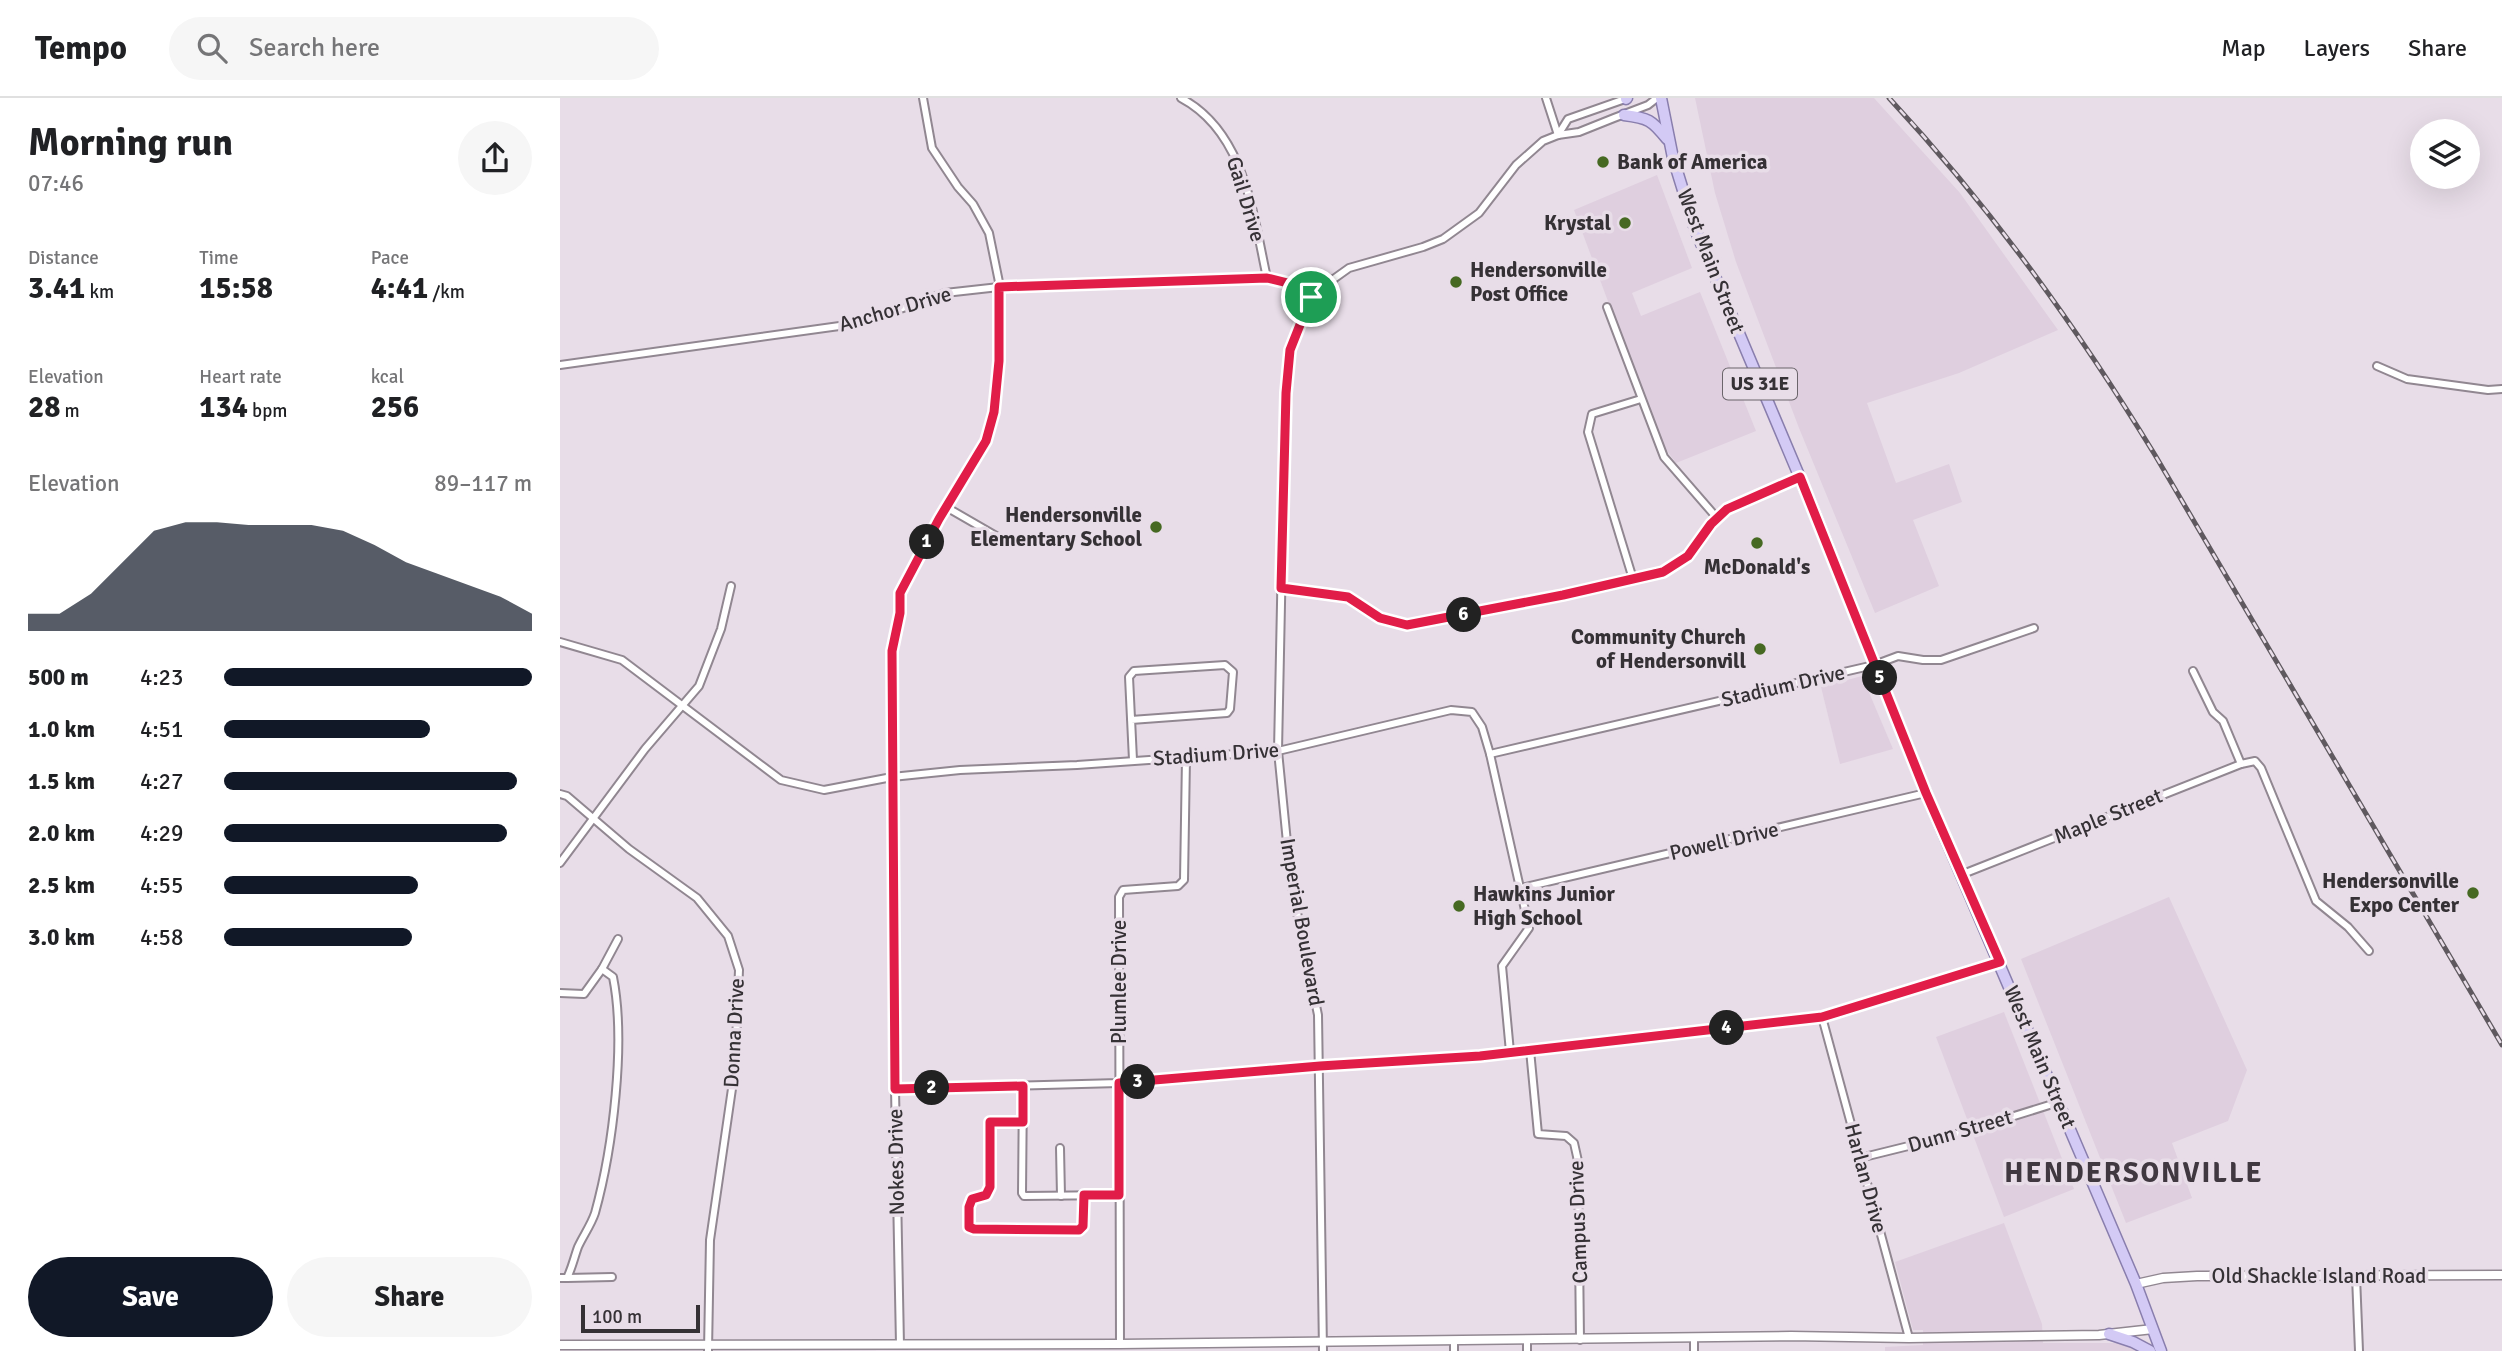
<!DOCTYPE html>
<meta charset="utf-8">
<style>
:root{--surface:#fff;--page:#f6f6f6;--text:#202124;--muted:#757577;--line:#e0e0e0;--accent:#111827}
body{margin:0;font-family:Signika,sans-serif;background:var(--page);color:var(--text);height:100vh;display:flex;flex-direction:column;font-size:26px;white-space:nowrap}
*{box-sizing:border-box;margin:0}
p{font-size:23px;color:var(--muted)}
.icon{flex:none;width:38px;height:38px;fill:none;stroke:currentColor;stroke-width:2;stroke-linecap:round;stroke-linejoin:round}
.map{position:relative;flex:1;overflow:hidden}
.drawer{display:flex;flex-direction:column;background:var(--surface);width:560px}
.drawer>*{flex:none}
.buttons{position:absolute;left:1850px;top:21px;display:grid;gap:14px}
.buttons a{display:grid;place-items:center;width:70px;height:70px;border-radius:50%;background:var(--surface);box-shadow:0 7px 28px #0002;font-size:35px}
.scale{position:absolute;left:21px;bottom:18px;width:119px;box-sizing:border-box;padding-left:7px;border:4px solid #353135;border-top:0;font-size:19px;line-height:24px;white-space:nowrap;color:#353135;-webkit-text-stroke:5px #e8dde8;paint-order:stroke}
.pin{position:absolute;display:grid;place-items:center;width:60px;height:60px;color:#fff;margin:-30px;border:4px solid #fff;border-radius:50%;box-shadow:0 2px 7px #0007}
.km{position:absolute;width:35px;height:35px;margin:-18px;border-radius:50%;background:#222;color:#fff;font-size:19px;line-height:35px;text-align:center}
.round{display:grid;place-items:center;flex:none;width:74px;height:74px;border-radius:37px;background:var(--page)}
.head{display:flex;align-items:center;justify-content:space-between;height:119px;padding:0 28px}
h1{font-size:38px;font-weight:700;line-height:52px}
.stats{display:grid;grid-template-columns:repeat(3,1fr);gap:10px;height:119px;padding:7px 28px}
.stats div{display:grid;align-content:center}
.stats b{font-size:30px;font-weight:700}
.stats small{font-size:19px;font-weight:400}
.stats p{font-size:19px}
.chart{height:196px;padding:14px 28px}
.chart p{display:flex;justify-content:space-between}
.chart svg{width:100%;height:126px;margin-top:7px;fill:var(--accent);opacity:.7}
.button{display:flex;gap:14px;margin-top:auto;padding:14px 28px}
.button a{flex:1;height:80px;border-radius:42px;background:var(--accent);color:#fff;font-size:28px;font-weight:700;line-height:80px;text-align:center}
.button a+a{background:var(--page);color:var(--text)}
ul{padding:0 28px;list-style:none;font-size:23px}
li{display:grid;grid-template-columns:112px 84px 1fr;align-items:center;height:52px}
li i{height:18px;border-radius:9px;background:var(--accent)}
header{display:flex;align-items:center;gap:42px;box-sizing:border-box;height:98px;padding:0 35px;background:var(--surface);border-bottom:2px solid var(--line)}
header strong{font-size:33px}
nav{display:flex;gap:38px;margin-inline-start:auto;font-size:24px}
.search{width:490px;height:63px;background:var(--page);display:flex;align-items:center;gap:18px;box-sizing:border-box;padding:0 24px;border-radius:38px;color:var(--muted);font-size:26px}
main{display:flex;flex:1;min-height:0}
.map>svg:first-child{display:block}
.built{fill:#dfcfdf}
.lines{fill:none;stroke-linecap:round;stroke-linejoin:round}
.minor-casing{stroke:#918791;stroke-width:10}
.tertiary-casing{stroke:#918791;stroke-width:11}
.primary-casing{stroke:#897ead;stroke-width:13}
.minor{stroke:#fff;stroke-width:6}
.tertiary{stroke:#fff;stroke-width:8}
.primary{stroke:#d3caf5;stroke-width:10}
.rail-casing{stroke:#5f595f;stroke-width:5}
.rail{stroke:#e8dde8;stroke-width:2.5;stroke-dasharray:8;stroke-linecap:butt}
.route-casing{stroke:#fff;stroke-width:14}
.route{stroke:#e11d48;stroke-width:9}
.poi-dot{fill:#466922;stroke:#e8dde8;stroke-width:2.5}
.labels{text-anchor:middle;dominant-baseline:central;stroke-width:7;stroke-linejoin:round;paint-order:stroke}
.shield{fill:#e8dde8;stroke:#6b656b;stroke-width:2}
.shield-label{font-size:19px;font-weight:bold;fill:#353135}
.poi-label{font-size:21px;font-weight:bold;fill:#353135;stroke:#e8dde8;text-anchor:end}
.street-label{font-size:21px;fill:#353135;stroke:#e8dde8}
.district-label{font-size:28px;font-weight:bold;letter-spacing:2px;fill:#403840;stroke:#e8dde8}
</style>
<header>
<strong>Tempo</strong>
<div class="search"><svg class="icon" aria-label="search" viewBox="0 0 24 24"><circle cx="10" cy="10" r="6"/><path d="M15 15l6 6"/></svg>Search here</div>
<nav><a>Map</a><a>Layers</a><a>Share</a></nav>
</header>
<main>
<section class="drawer">
<div class="head"><div><h1>Morning run</h1><p>07:46</p></div><a class="round"><svg class="icon" aria-label="share" viewBox="0 0 24 24"><path d="M12 15V3M7 8l5-5 5 5M5 13v7h14v-7"/></svg></a></div>
<div class="stats">
<div><p>Distance</p><b>3.41<small> km</small></b></div>
<div><p>Time</p><b>15:58</b></div>
<div><p>Pace</p><b>4:41<small> /km</small></b></div>
</div>
<div class="stats">
<div><p>Elevation</p><b>28<small> m</small></b></div>
<div><p>Heart rate</p><b>134<small> bpm</small></b></div>
<div><p>kcal</p><b>256</b></div>
</div>
<div class="chart"><p><span>Elevation</span>89–117 m</p>
<svg viewBox="0 0 160 44" preserveAspectRatio="none"><path d="M0 44V38L10 38L20 31L30 20L40 9L50 6L60 6L70 7L80 7L90 7L100 9L110 14L120 20L130 24L140 28L150 32L160 38V44z"/></svg>
</div>
<ul>
<li><b>500 m</b>4:23<i style="width:100%"></i></li>
<li><b>1.0 km</b>4:51<i style="width:67%"></i></li>
<li><b>1.5 km</b>4:27<i style="width:95%"></i></li>
<li><b>2.0 km</b>4:29<i style="width:92%"></i></li>
<li><b>2.5 km</b>4:55<i style="width:63%"></i></li>
<li><b>3.0 km</b>4:58<i style="width:61%"></i></li>
</ul>
<div class="button"><a>Save</a><a>Share</a></div>
</section>
<div class="map">
<svg width="1942" height="1253" viewBox="0 0 1942 1253">
<rect width="100%" height="100%" fill="#e8dde8"/>
<g class="built">
<polygon points="1135,0 1314,0 1400,95 1498,232 1399,275 1307,305 1336,385 1389,366 1402,404 1353,422 1379,488 1315,515 1239,330 1176,164 1155,95"/>
<polygon points="1097,77 1132,170 1072,195 1081,218 1140,194 1196,333 1116,365 1105,350 1087,308 1014,112"/>
<polygon points="1302,578 1333,651 1280,666 1261,589"/>
<polygon points="1609,799 1687,972 1668,1023 1612,1045 1632,1100 1566,1125 1461,861"/>
<polygon points="1444,914 1514,1091 1444,1119 1376,939"/>
<polygon points="1444,1125 1482,1226 1483,1245 1563,1245 1574,1247 1582,1253 1325,1253 1325,1249 1363,1247 1363,1232 1353,1232 1335,1164"/>
</g>
<g class="lines">
<defs>
<g id="minor">
<path d="M 621,0 C 685,34 693,116 707,180"/>
<polyline points="986,0 998,37"/>
<polyline points="998,37 1008,21 1068,0"/>
<polyline points="1047,209 1104,359 1157,420"/>
<polyline points="0,267 301,225 385,195 439,189 707,180 736,187 751,199"/>
<polyline points="1817,268 1847,281 1928,292 1942,291"/>
<polyline points="386,409 445,443"/>
<polyline points="1073,481 1028,334 1032,316 1081,301"/>
<polyline points="721,490 788,499 820,520 847,527 1003,497 1103,474 1128,458 1151,426 1167,411 1240,379"/>
<polyline points="0,544 62,562 221,682 264,692 332,679 400,672 517,667 718,653 891,612 912,614 922,629 930,656 969,830 942,868 950,954"/>
<polyline points="1633,573 1653,614 1663,623 1681,666"/>
<polyline points="571,622 667,615 670,611 673,574 665,567 574,573 569,579 573,662"/>
<polyline points="930,656 1314,567 1338,558 1363,562 1381,562 1474,530"/>
<polyline points="0,696 7,698 69,751 137,800 168,838 179,872 175,970 150,1142 148,1253"/>
<polyline points="0,765 85,651 139,588 161,531 171,488"/>
<polyline points="1403,776 1681,666 1695,663 1701,670 1756,803 1788,829 1809,853"/>
<polyline points="961,790 1366,695"/>
<polyline points="42,871 58,841"/>
<path d="M 0,895 L 24,896 L 42,871 L 53,879 C 66,944 53,1050 35,1115 C 31,1127 23,1138 18,1149 C 14,1160 12,1170 7,1180 L 0,1180"/>
<polyline points="1262,919 1349,1240"/>
<polyline points="970,952 978,1036 1006,1038 1014,1045 1018,1063 1020,1242"/>
<polyline points="463,988 462,1095 464,1098 559,1097"/>
<polyline points="335,991 559,985 760,968 920,958 1262,919 1440,864"/>
<polyline points="463,1024 430,1024 430,1089 426,1097 413,1101 409,1109 409,1129 414,1131 519,1132 523,1128 524,1097"/>
<polyline points="500,1050 501,1098"/>
<polyline points="1300,1060 1393,1037 1499,1004"/>
<polyline points="1796,1178 1799,1253"/>
<polyline points="7,1180 52,1179"/>
<polyline points="1134,1240 1134,1253"/>
<polyline points="967,1242 967,1253"/>
<polyline points="560,1246 559,799 563,792 618,788 624,782 626,660"/>
<polyline points="340,1247 335,991 332,553 340,515 340,495 379,421 426,343 434,314 439,263 439,184 429,135 413,106 398,89 372,50 363,0"/>
<polyline points="763,1253 758,917 731,785 718,653 724,359 730,252 751,199 775,180 789,170 863,149 883,141 919,115 956,67 983,43 998,37 1019,34 1054,20 1088,7 1097,0"/>
<polyline points="894,1253 894,1243"/>
</g>
<g id="tertiary">
<polyline points="1576,1186 1603,1180 1637,1178 1942,1177"/>
<polyline points="0,1247 560,1246 1231,1238 1349,1240 1539,1237 1593,1231"/>
</g>
<g id="primary">
<polyline points="1101,0 1113,60 1135,131 1251,406 1366,695 1576,1186 1601,1253"/>
<polyline points="1066,1 1067,0"/>
<path d="M 1064,17 C 1088,20 1092,22 1107,41"/>
<polyline points="1549,1236 1573,1244 1590,1253"/>
</g>
</defs>
<use href="#minor" class="minor-casing"/>
<use href="#tertiary" class="tertiary-casing"/>
<use href="#primary" class="primary-casing"/>
<use href="#minor" class="minor"/>
<use href="#tertiary" class="tertiary"/>
<use href="#primary" class="primary"/>
<defs>
<path id="rail" d="M 1329,0 C 1432,111 1516,228 1595,357 L 1942,947"/>
</defs>
<use href="#rail" class="rail-casing"/>
<use href="#rail" class="rail"/>
</g>
<g class="lines">
<defs>
<polygon id="route" points="707,180 736,187 751,199 730,252 726,295 721,490 788,499 820,520 847,527 1003,497 1103,474 1128,458 1151,426 1167,411 1240,379 1366,695 1440,864 1262,919 920,958 760,968 559,985 559,1097 524,1097 523,1128 519,1132 414,1131 409,1129 409,1109 412,1101 426,1097 430,1089 430,1024 463,1024 463,988 335,991 332,553 340,515 340,495 379,421 426,343 434,314 439,263 439,189"/>
</defs>
<use href="#route" class="route-casing"/>
<use href="#route" class="route"/>
</g>
<g class="poi-dot">
<circle cx="1043" cy="64" r="7"/>
<circle cx="1065" cy="125" r="7"/>
<circle cx="896" cy="184" r="7"/>
<circle cx="596" cy="429" r="7"/>
<circle cx="1197" cy="445" r="7"/>
<circle cx="1200" cy="551" r="7"/>
<circle cx="1913" cy="795" r="7"/>
<circle cx="899" cy="808" r="7"/>
</g>
<g class="labels">
<rect class="shield" x="1163" y="270.5" width="74" height="31" rx="5"/>
<g class="shield-label">
<text x="1200" y="286">US 31E</text>
</g>
<g class="poi-label">
<text x="1057" y="64" text-anchor="start">Bank of America</text>
<text x="1051" y="125">Krystal</text>
<text x="910" y="172" text-anchor="start">Hendersonville<tspan x="910" dy="24">Post Office</tspan></text>
<text x="582" y="417">Hendersonville<tspan x="582" dy="24">Elementary School</tspan></text>
<text x="1197" y="469" text-anchor="middle">McDonald's</text>
<text x="1186" y="539">Community Church<tspan x="1186" dy="24">of Hendersonvill</tspan></text>
<text x="1899" y="783">Hendersonville<tspan x="1899" dy="24">Expo Center</tspan></text>
<text x="913" y="796" text-anchor="start">Hawkins Junior<tspan x="913" dy="24">High School</tspan></text>
</g>
<g class="street-label">
<text transform="translate(686 101) rotate(73)">Gail Drive</text>
<text transform="translate(1151 163) rotate(69)">West Main Street</text>
<text transform="translate(335 211) rotate(-16)">Anchor Drive</text>
<text transform="translate(1223 588) rotate(-13)">Stadium Drive</text>
<text transform="translate(656 656) rotate(-4)">Stadium Drive</text>
<text transform="translate(1548 718) rotate(-22)">Maple Street</text>
<text transform="translate(1164 743) rotate(-13)">Powell Drive</text>
<text transform="translate(742 824) rotate(80)">Imperial Boulevard</text>
<text transform="translate(559 884) rotate(-90)">Plumlee Drive</text>
<text transform="translate(174 935) rotate(-87)">Donna Drive</text>
<text transform="translate(1480 959) rotate(67)">West Main Street</text>
<text transform="translate(1400 1033) rotate(-16)">Dunn Street</text>
<text transform="translate(336 1064) rotate(-91)">Nokes Drive</text>
<text transform="translate(1306 1080) rotate(75)">Harlan Drive</text>
<text transform="translate(1018 1124) rotate(-92)">Campus Drive</text>
<text x="1759" y="1178">Old Shackle Island Road</text>
</g>
<g class="district-label">
<text x="1574" y="1075">HENDERSONVILLE</text>
</g>
</g>
</svg>
<div class="buttons">
<a><svg class="icon" aria-label="layers" viewBox="0 0 24 24"><path d="M12 4l9 5-9 5-9-5zM3 14l9 5 9-5"/></svg></a>
</div>
<div class="scale">100 m</div>
<div class="pin" style="left:751px;top:199px;background:#1e9e55"><svg class="icon" aria-label="arrive" viewBox="0 0 24 24"><path d="M6 21V4h12l-3 4 3 4H6"/></svg></div>
<b class="km" style="left:367px;top:444px">1</b>
<b class="km" style="left:372px;top:990px">2</b>
<b class="km" style="left:578px;top:984px">3</b>
<b class="km" style="left:1167px;top:930px">4</b>
<b class="km" style="left:1320px;top:580px">5</b>
<b class="km" style="left:904px;top:517px">6</b>
</div>
</main>
